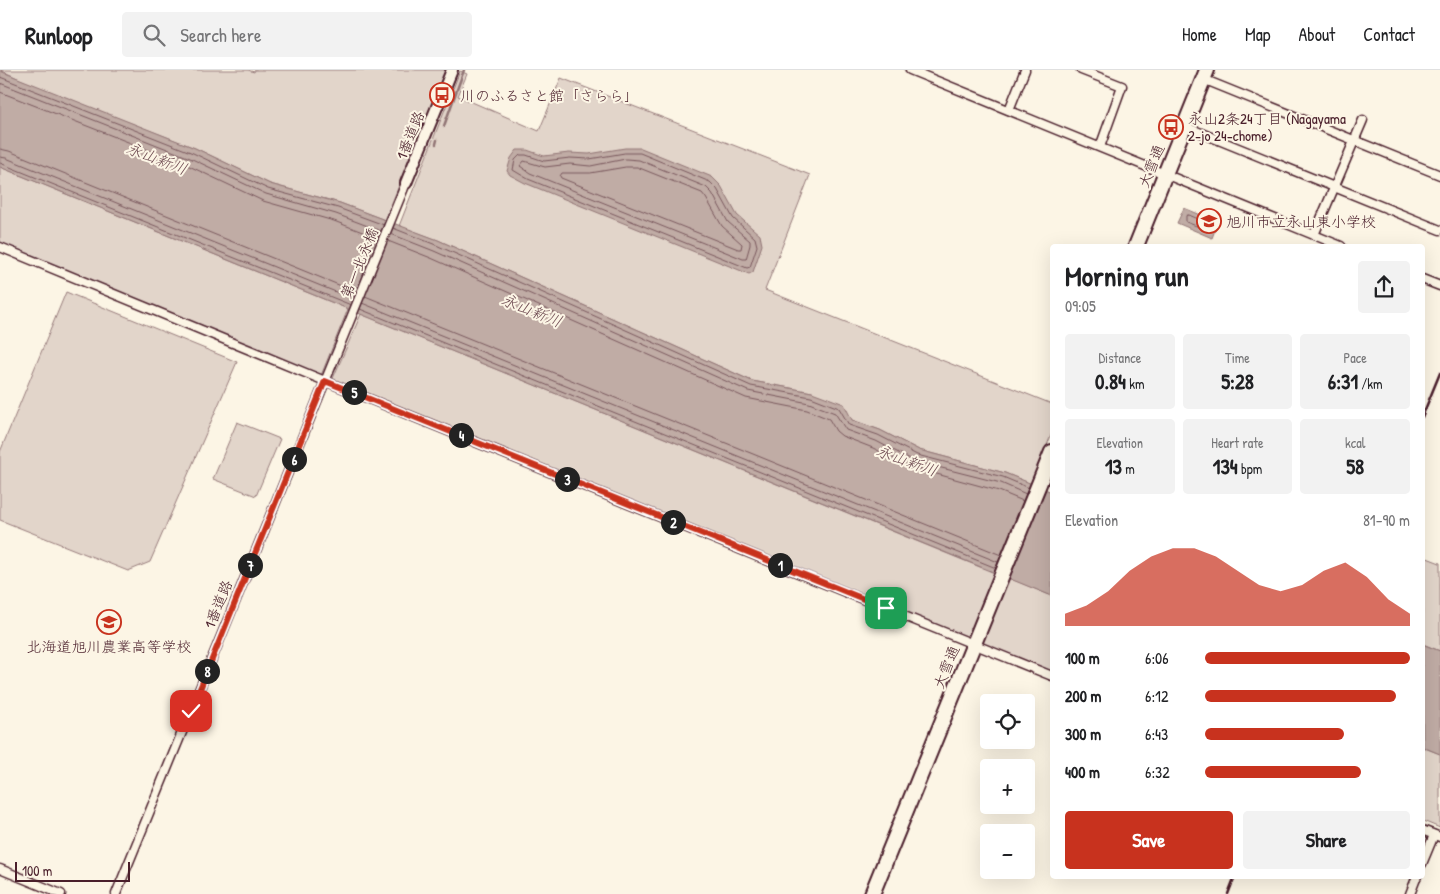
<!DOCTYPE html>
<meta charset="utf-8">
<style>
:root{--surface:#fff;--page:#f2f2f2;--text:#202124;--muted:#757577;--line:#e0e0e0;--accent:#c8321e}
body{margin:0;font-family:"Patrick Hand","Klee One",sans-serif;background:var(--page);color:var(--text);height:100vh;display:flex;flex-direction:column;font-size:19px;white-space:nowrap}
*{box-sizing:border-box;margin:0}
p{font-size:16px;color:var(--muted)}
.icon{flex:none;width:28px;height:28px;fill:none;stroke:currentColor;stroke-width:2;stroke-linecap:round;stroke-linejoin:round}
.map{position:relative;flex:1;overflow:hidden}
.side{position:absolute;left:1050px;top:174px;width:375px;height:635px;display:flex;flex-direction:column;background:var(--surface);border-radius:5px;box-shadow:0 5px 20px #0002}
.side>*{flex:none}
.buttons{position:absolute;left:980px;top:624px;display:grid;gap:10px}
.buttons a{display:grid;place-items:center;width:55px;height:55px;border-radius:5px;background:var(--surface);box-shadow:0 5px 20px #0002;font-size:25px}
.scale{position:absolute;left:15px;bottom:12px;width:115px;box-sizing:border-box;padding-left:5px;border:2px solid #4a1f2b;border-top:0;font-size:14px;line-height:18px;white-space:nowrap;color:#4a1f2b;-webkit-text-stroke:4px #fcf5e5;paint-order:stroke}
.pin{position:absolute;display:grid;place-items:center;width:42px;height:42px;color:#fff;margin:-21px;border-radius:10px;box-shadow:0 2px 8px #0006}
.km{position:absolute;width:25px;height:25px;margin:-12px;border-radius:50%;background:#222;color:#fff;font-size:14px;line-height:25px;text-align:center}
.round{display:grid;place-items:center;flex:none;width:52px;height:52px;border-radius:5px;background:var(--page)}
.head{display:flex;align-items:center;justify-content:space-between;height:85px;padding:0 15px}
h1{font-size:28px;font-weight:700;line-height:38px}
.figures{display:grid;grid-template-columns:repeat(3,1fr);gap:8px;height:85px;padding:5px 15px}
.figures div{display:grid;align-content:center;border-radius:5px;background:var(--page);text-align:center}
.figures b{font-size:21px;font-weight:700}
.figures small{font-size:14px;font-weight:400}
.figures p{font-size:14px}
.chart{height:140px;padding:10px 15px}
.chart p{display:flex;justify-content:space-between}
.chart svg{width:100%;height:90px;margin-top:5px;fill:var(--accent);opacity:.7}
.action{display:flex;gap:10px;margin-top:auto;padding:10px 15px}
.action a{flex:1;height:58px;border-radius:5px;background:var(--accent);color:#fff;font-size:20px;font-weight:700;line-height:58px;text-align:center}
.action a+a{background:var(--page);color:var(--text)}
ul{padding:0 15px;list-style:none;font-size:16px}
li{display:grid;grid-template-columns:80px 60px 1fr;align-items:center;height:38px}
li i{height:12px;border-radius:6px;background:var(--accent)}
header{display:flex;align-items:center;gap:30px;box-sizing:border-box;height:70px;padding:0 25px;background:var(--surface);border-bottom:1px solid var(--line)}
header strong{font-size:24px}
nav{display:flex;gap:28px;margin-inline-start:auto;font-size:18px}
.search{width:350px;height:45px;background:var(--page);display:flex;align-items:center;gap:12px;box-sizing:border-box;padding:0 18px;border-radius:5px;color:var(--muted);font-size:19px}
.map>svg:first-child{display:block}
.green{fill:#e2d5ca;stroke:#967a7a}
.water{fill:#c0aca5;stroke:#917474}
.lines{fill:none;stroke-linecap:round;stroke-linejoin:round}
.shore{stroke:#79575c;stroke-width:1}
.stream{stroke:#917474;stroke-width:2.5}
.minor-casing{stroke:#4a1f2b;stroke-width:11}
.tertiary-casing{stroke:#4a1f2b;stroke-width:14}
.trunk-casing{stroke:#4a1f2b;stroke-width:18}
.minor{stroke:#fcf5e5;stroke-width:8}
.tertiary{stroke:#fcf5e5;stroke-width:10}
.trunk{stroke:#fcf5e5;stroke-width:14}
.rail{stroke:#4a1f2b;stroke-width:2.5}
.route-casing{stroke:#fff;stroke-width:10}
.route{stroke:#c8321e;stroke-width:6}
.labels{text-anchor:middle;dominant-baseline:central;stroke-width:4;stroke-linejoin:round;paint-order:stroke}
.poi-label{font-size:15px;fill:#4a1f2b;stroke:#fcf5e5;text-anchor:start}
.street-label{font-size:15px;fill:#4a1f2b;stroke:#fcf5e5}
.water-label{font-size:16px;font-style:italic;fill:#6d4950;stroke:#fcf5e5}
</style>
<header>
<strong>Runloop</strong>
<div class="search"><svg class="icon" aria-label="search" viewBox="0 0 24 24"><circle cx="10" cy="10" r="6"/><path d="M15 15l6 6"/></svg>Search here</div>
<nav><a>Home</a><a>Map</a><a>About</a><a>Contact</a></nav>
</header>
<div class="map">
<svg width="1440" height="824" viewBox="0 0 1440 824">
<rect width="100%" height="100%" fill="#fcf5e5"/>
<filter id="ink" filterUnits="userSpaceOnUse"><feTurbulence type="fractalNoise" baseFrequency=".02" numOctaves="2"/><feDisplacementMap in="SourceGraphic" scale="10" xChannelSelector="R" yChannelSelector="G"/><feConvolveMatrix kernelMatrix="1 2 1 2 8 2 1 2 1" color-interpolation-filters="sRGB"/></filter>
<g filter="url(#ink)">
<g class="green">
<polygon points="0,0 248,0 254,2 255,0 446,0 385,150 340,133 270,114 195,78 35,16"/>
<polygon points="460,1 467,4 458,26 539,61 561,8 810,105 765,220 1052,334 1052,363 1031,414 1005,403 919,380 880,360 852,350 812,322 752,311 438,170 399,156"/>
<polygon points="0,97 348,239 320,308 0,173"/>
<polygon points="66,222 237,292 150,492 128,501 0,450 0,382"/>
<polygon points="361,244 997,504 968,571 331,313"/>
<polygon points="237,352 280,369 256,426 213,409"/>
<polygon points="1422,486 1440,493 1440,581 1423,574"/>
<polygon points="1009,508 1052,526 1052,604 978,575"/>
<polygon points="1422,677 1440,684 1440,758 1423,751"/>
</g>
<g class="water">
<polygon points="0,1 195,78 270,114 340,133 438,170 752,311 812,322 844,334 852,350 880,360 919,380 1005,403 1052,422 1052,526 0,97"/>
<polygon points="625,78 641,78 712,107 721,116 737,145 760,165 762,175 753,202 749,204 525,113 510,105 507,101 511,88 517,80 527,80 544,86 569,83 589,84"/>
<polygon points="1184,138 1218,152 1212,168 1177,153"/>
<polygon points="1422,574 1440,581 1440,684 1423,677"/>
</g>
<g class="lines">
<g class="shore">
<polyline points="0,7 193,83 268,119 338,138 384,155"/>
<polyline points="0,13 190,88 266,124 336,144 381,161"/>
<polyline points="0,22 187,95 263,131 334,151 378,168"/>
<polyline points="0,79 9,81 356,222"/>
<polygon points="625,83 640,83 710,112 717,119 733,148 755,168 757,176 750,197 747,198 528,109 513,100 515,90 520,85 526,85 544,91 570,88 589,89"/>
<polyline points="0,87 6,88 353,229"/>
<polygon points="626,89 639,90 706,117 712,123 728,152 750,171 750,175 746,189 743,189 530,103 520,96 524,91 545,97 570,94 590,96"/>
<polyline points="0,93 351,235"/>
<polygon points="626,97 637,97 702,123 706,128 722,156 742,174 741,179 738,179 561,108 560,106 562,103 590,103"/>
<polygon points="1189,145 1210,154 1210,159 1207,160 1186,152 1186,146"/>
<polyline points="393,158 436,175 751,316 811,327 839,338 849,355 878,365 917,385 1003,407 1029,418"/>
<polyline points="391,164 434,181 748,321 809,333 835,343 846,360 876,371 914,391 1001,413 1026,424"/>
<polyline points="388,171 431,188 746,328 807,340 829,349 836,361 842,366 873,378 911,397 999,421 1023,431"/>
<polyline points="365,226 1001,485"/>
<polyline points="362,233 998,492"/>
<polyline points="360,239 996,498"/>
</g>
<g class="stream">
<polyline points="444,56 464,0"/>
<polyline points="436,74 437,70"/>
</g>
<defs>
<g id="minor">
<polyline points="910,0 1341,176"/>
<polyline points="1081,0 1122,16 1100,77"/>
<polyline points="1203,9 1440,105"/>
<polyline points="1009,40 1025,0"/>
<polyline points="1184,56 1440,160"/>
<polyline points="1314,165 1363,50"/>
<polyline points="0,177 325,311 1052,606"/>
<polyline points="1422,209 1440,216"/>
<polyline points="1422,760 1440,767"/>
<polyline points="1422,794 1434,765"/>
<polyline points="0,799 61,824"/>
<polyline points="116,824 406,113"/>
<polyline points="1410,824 1417,806"/>
</g>
<polyline id="tertiary" points="406,113 452,0"/>
<g id="trunk">
<polyline points="1136,176 1207,0"/>
<polyline points="872,824 1052,382"/>
</g>
</defs>
<use href="#minor" class="minor-casing"/>
<use href="#tertiary" class="tertiary-casing"/>
<use href="#trunk" class="trunk-casing"/>
<use href="#minor" class="minor"/>
<use href="#tertiary" class="tertiary"/>
<use href="#trunk" class="trunk"/>
<g class="rail">
<polyline points="1422,347 1440,303"/>
<polyline points="1228,824 1235,806"/>
</g>
</g>
</g>
<g class="lines" filter="url(#ink)">
<defs>
<polyline id="route" points="191,641 325,311 886,538"/>
</defs>
<use href="#route" class="route-casing"/>
<use href="#route" class="route"/>
</g>
<defs>
<symbol id="bus-ring" viewBox="-11 -11 22 22"><circle r="9.5" fill="#fcf5e5" stroke="#c8321e" stroke-width="1.5"/><path d="M-5-6H5V4H4V6H2V4H-2V6H-4V4H-5ZM-3.5-4V0h7V-4ZM-3.5 1.2v1.5H-2V1.2ZM2 1.2v1.5H3.5V1.2Z" fill="#c8321e"/></symbol>
<symbol id="school-ring" viewBox="-11 -11 22 22"><circle r="9.5" fill="#fcf5e5" stroke="#c8321e" stroke-width="1.5"/><path d="M0-5L7-2L0 1L-7-2ZM-4 1L0 2.5L4 1V4Q0 6-4 4Z" fill="#c8321e"/></symbol>
</defs>
<g fill-rule="evenodd">
<use href="#bus-ring" x="428" y="11" width="28" height="28"/>
<use href="#bus-ring" x="1157" y="43" width="28" height="28"/>
<use href="#school-ring" x="1195" y="137" width="28" height="28"/>
<use href="#school-ring" x="95" y="538" width="28" height="28"/>
</g>
<g class="labels">
<g class="poi-label">
<text x="460" y="25">川のふるさと館「さらら」</text>
<text x="1188" y="48">永山2条24丁目 (Nagayama<tspan x="1188" dy="17">2-jo 24-chome)</tspan></text>
<text x="1226" y="151">旭川市立永山東小学校</text>
<text x="109" y="576" text-anchor="middle">北海道旭川農業高等学校</text>
</g>
<g class="street-label">
<text transform="translate(410 65) rotate(-68)">1番道路</text>
<text transform="translate(1151 96) rotate(-68)">大雪通</text>
<text transform="translate(359 193) rotate(-68)">第一北永橋</text>
<text transform="translate(218 534) rotate(-68)">1番道路</text>
<text transform="translate(946 597) rotate(-68)">大雪通</text>
</g>
<g class="water-label">
<text transform="translate(157 88) rotate(21)">永山新川</text>
<text transform="translate(532 240) rotate(22)">永山新川</text>
<text transform="translate(907 390) rotate(20)">永山新川</text>
</g>
</g>
</svg>
<div class="buttons">
<a><svg class="icon" aria-label="locate" viewBox="0 0 24 24"><circle cx="12" cy="12" r="6"/><path d="M12 2v4M12 18v4M2 12h4M18 12h4"/></svg></a>
<a>+</a>
<a>−</a>
</div>
<div class="scale">100 m</div>
<div class="pin" style="left:886px;top:538px;background:#1e9e55"><svg class="icon" aria-label="arrive" viewBox="0 0 24 24"><path d="M6 21V4h12l-3 4 3 4H6"/></svg></div>
<div class="pin" style="left:191px;top:641px;background:#d93025"><svg class="icon" aria-label="check" viewBox="0 0 24 24"><path d="M5 12l5 5 9-10"/></svg></div>
<b class="km" style="left:780px;top:495px">1</b>
<b class="km" style="left:673px;top:452px">2</b>
<b class="km" style="left:567px;top:409px">3</b>
<b class="km" style="left:461px;top:365px">4</b>
<b class="km" style="left:354px;top:322px">5</b>
<b class="km" style="left:294px;top:389px">6</b>
<b class="km" style="left:250px;top:495px">7</b>
<b class="km" style="left:207px;top:601px">8</b>
<section class="side">
<div class="head"><div><h1>Morning run</h1><p>09:05</p></div><a class="round"><svg class="icon" aria-label="share" viewBox="0 0 24 24"><path d="M12 15V3M7 8l5-5 5 5M5 13v7h14v-7"/></svg></a></div>
<div class="figures">
<div><p>Distance</p><b>0.84<small> km</small></b></div>
<div><p>Time</p><b>5:28</b></div>
<div><p>Pace</p><b>6:31<small> /km</small></b></div>
</div>
<div class="figures">
<div><p>Elevation</p><b>13<small> m</small></b></div>
<div><p>Heart rate</p><b>134<small> bpm</small></b></div>
<div><p>kcal</p><b>58</b></div>
</div>
<div class="chart"><p><span>Elevation</span>81–90 m</p>
<svg viewBox="0 0 160 44" preserveAspectRatio="none"><path d="M0 44V38L10 34L20 27L30 17L40 10L50 6L60 6L70 10L80 17L90 24L100 27L110 24L120 17L130 13L140 20L150 31L160 38V44z"/></svg>
</div>
<ul>
<li><b>100 m</b>6:06<i style="width:100%"></i></li>
<li><b>200 m</b>6:12<i style="width:93%"></i></li>
<li><b>300 m</b>6:43<i style="width:68%"></i></li>
<li><b>400 m</b>6:32<i style="width:76%"></i></li>
</ul>
<div class="action"><a>Save</a><a>Share</a></div>
</section>
</div>
